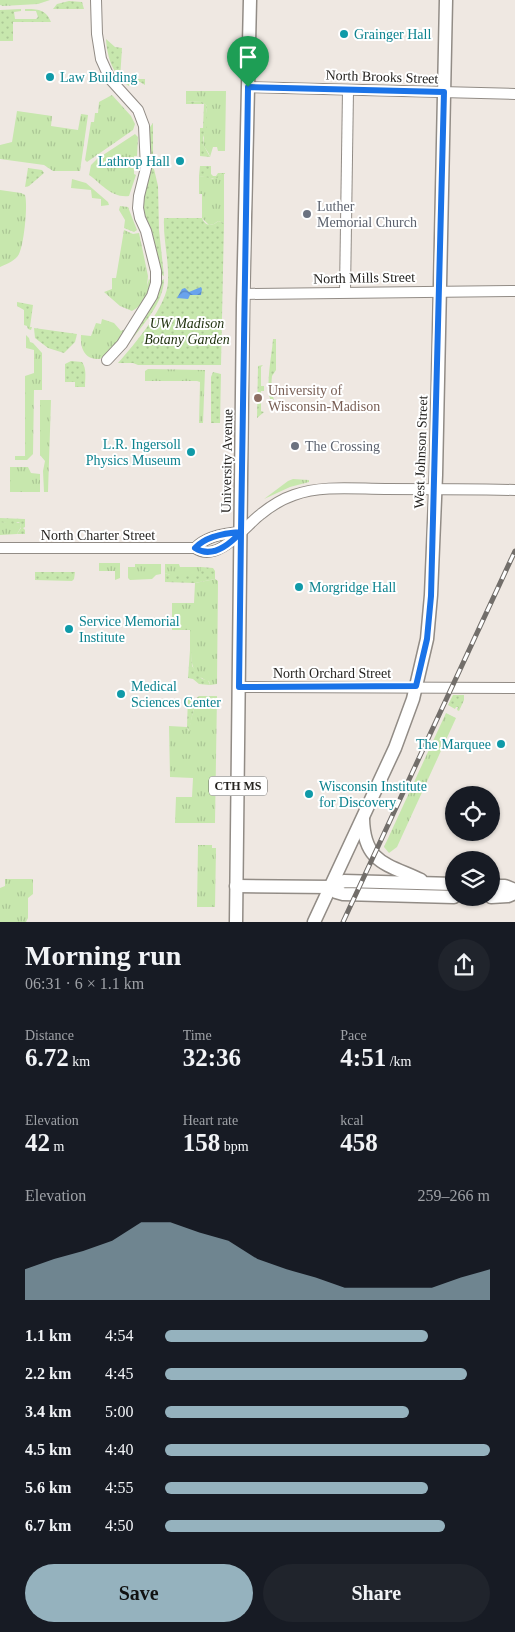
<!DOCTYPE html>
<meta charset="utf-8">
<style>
:root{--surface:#171b24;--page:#20242c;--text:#f1f3f6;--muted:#9ea1a6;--accent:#95b2be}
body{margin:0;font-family:Georgia,serif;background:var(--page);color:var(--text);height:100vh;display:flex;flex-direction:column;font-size:19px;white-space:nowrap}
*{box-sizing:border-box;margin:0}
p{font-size:16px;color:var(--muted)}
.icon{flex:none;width:28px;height:28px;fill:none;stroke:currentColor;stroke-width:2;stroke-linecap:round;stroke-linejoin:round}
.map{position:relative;height:922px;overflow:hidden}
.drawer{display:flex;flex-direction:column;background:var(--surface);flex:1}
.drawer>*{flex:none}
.controls{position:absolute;left:445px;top:786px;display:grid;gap:10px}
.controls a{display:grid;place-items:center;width:55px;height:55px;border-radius:50%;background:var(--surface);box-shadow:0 1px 4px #0004;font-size:25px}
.pin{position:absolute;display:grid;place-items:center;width:42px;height:42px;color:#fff;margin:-51px -21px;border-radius:50% 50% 50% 0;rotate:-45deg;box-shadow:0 0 5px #0007}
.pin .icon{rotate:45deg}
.round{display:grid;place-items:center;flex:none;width:52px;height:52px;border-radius:26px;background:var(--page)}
.head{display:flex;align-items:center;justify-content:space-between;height:85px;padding:0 25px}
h1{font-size:28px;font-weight:700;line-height:38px}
.stats{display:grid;grid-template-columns:repeat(3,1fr);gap:8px;height:85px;padding:5px 25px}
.stats div{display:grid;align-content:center}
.stats b{font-size:25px;font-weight:700}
.stats small{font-size:14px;font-weight:400}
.stats p{font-size:14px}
.chart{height:140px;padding:10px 25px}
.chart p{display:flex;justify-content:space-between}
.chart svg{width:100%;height:90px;margin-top:5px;fill:var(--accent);opacity:.7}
.action{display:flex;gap:10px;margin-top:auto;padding:10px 25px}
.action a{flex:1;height:58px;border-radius:30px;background:var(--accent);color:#111;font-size:20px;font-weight:700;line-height:58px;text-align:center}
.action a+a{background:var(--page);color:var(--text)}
ul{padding:0 25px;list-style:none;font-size:16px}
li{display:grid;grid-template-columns:80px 60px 1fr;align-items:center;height:38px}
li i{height:12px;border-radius:6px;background:var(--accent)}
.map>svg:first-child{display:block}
.grass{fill:url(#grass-tufts)}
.garden{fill:url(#garden-dots)}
.water{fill:url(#water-waves)}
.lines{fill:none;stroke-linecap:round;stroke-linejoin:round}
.minor-casing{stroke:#928c86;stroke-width:12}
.major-casing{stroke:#928c86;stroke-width:15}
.minor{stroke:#fff;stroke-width:10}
.major{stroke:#fff;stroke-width:12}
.rail-casing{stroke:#726e6a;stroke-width:5}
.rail{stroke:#fff;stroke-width:3;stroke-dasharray:9;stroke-linecap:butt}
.route-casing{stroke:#fff;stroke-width:10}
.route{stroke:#1a73e8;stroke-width:6}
.culture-dot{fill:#0f9aa8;stroke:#fff;stroke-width:2}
.worship-dot{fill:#6b7280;stroke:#fff;stroke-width:2}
.education-dot{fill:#8d6e63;stroke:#fff;stroke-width:2}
.labels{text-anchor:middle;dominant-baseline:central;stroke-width:4;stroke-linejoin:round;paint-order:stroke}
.shield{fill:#fff;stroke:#676664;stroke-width:1}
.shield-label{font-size:12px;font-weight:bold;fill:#262421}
.culture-label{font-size:14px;fill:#0d838f;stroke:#fff;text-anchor:start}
.street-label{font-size:14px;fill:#262421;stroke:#fff}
.worship-label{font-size:14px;fill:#5b616d;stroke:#fff;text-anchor:start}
.park-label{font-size:14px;font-style:italic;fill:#1f310d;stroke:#fff}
.education-label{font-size:14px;fill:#785e54;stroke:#fff;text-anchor:start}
</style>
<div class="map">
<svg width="515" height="922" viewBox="0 0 515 922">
<defs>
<pattern id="grass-tufts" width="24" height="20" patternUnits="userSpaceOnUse" patternTransform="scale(1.25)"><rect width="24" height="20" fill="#c7e7ad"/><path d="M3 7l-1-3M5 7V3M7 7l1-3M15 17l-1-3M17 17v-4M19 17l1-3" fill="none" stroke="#abc695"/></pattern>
<pattern id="garden-dots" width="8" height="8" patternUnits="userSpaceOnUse" patternTransform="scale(1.25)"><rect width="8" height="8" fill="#c7e7ad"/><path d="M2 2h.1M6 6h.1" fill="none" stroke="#abc695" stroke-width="1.8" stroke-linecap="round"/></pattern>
<pattern id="water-waves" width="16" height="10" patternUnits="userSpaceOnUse" patternTransform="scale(1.25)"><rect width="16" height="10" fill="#69a3ed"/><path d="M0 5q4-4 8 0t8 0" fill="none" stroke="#5685c0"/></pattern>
</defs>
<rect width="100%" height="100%" fill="#efe8e2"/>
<g class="grass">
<polygon points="0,0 50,0 38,4 3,6 0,5"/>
<path d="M 186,91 L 226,91 L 225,151 L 218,151 L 217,147 L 213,147 L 210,157 C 209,152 206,150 204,146 C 203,142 206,111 207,106 L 202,102 L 186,101 Z"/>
<polygon points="112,95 131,116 135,124 133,130 87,162 85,160 91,122 94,122 95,113 98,113 99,102"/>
<polygon points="17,111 52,116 51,126 78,130 81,114 88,115 80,171 53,171 44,165 0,159 0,145 12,142"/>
<path d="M 135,134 L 138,137 L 137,156 L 134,156 L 134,174 L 136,175 L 129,196 C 111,198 102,184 89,175 L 91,165 L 97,159 Z"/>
<polygon points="221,174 224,174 224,223 218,221 214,224 209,225 202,218 202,194 199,194 199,176 208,177 213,179"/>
<polygon points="72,179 86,183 108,202 109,205 101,206 101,199 92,198 91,190 71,188"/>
<path d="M 0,190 L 21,193 L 25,195 C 28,204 24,245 19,254 C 16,260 7,264 0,267 Z"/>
<polygon points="120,206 128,207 137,230 134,232 124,228 125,220 119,210"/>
<path d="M 124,230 L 133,234 L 139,233 L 148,276 L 147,286 L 149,279 L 151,281 C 148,294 144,305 132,311 L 120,306 L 104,292 L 112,289 L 112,278 L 116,278 Z"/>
<path d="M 102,319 L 114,323 L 121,331 L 125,329 L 126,330 L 112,349 L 100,359 C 85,360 80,349 81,335 L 91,336 L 96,323 L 101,324 Z"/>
<polygon points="26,335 29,338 30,342 33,343 42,353 42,390 34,390 33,454 27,460 15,460 15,456 25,456 25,376 34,373 34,350 26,348"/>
<polygon points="148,369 205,370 203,423 199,423 200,382 197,381 145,381 145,371"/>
<polygon points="40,400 51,400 48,492 44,492 43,471 45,461 40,455"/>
<polygon points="10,467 28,467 31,473 40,474 40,492 10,492"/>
<polygon points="293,479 309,480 309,482 290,487 264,499 288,481"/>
<polygon points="0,522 20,523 21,527 17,534 0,535"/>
<polygon points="99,563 120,563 120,578 115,580 115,571 99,571"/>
<polygon points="135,564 161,564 161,574 156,575 152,579 130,580 128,578 128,567 135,567"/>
<polygon points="165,564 179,564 180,567 201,567 201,575 170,575 165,573"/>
<path d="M 215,579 L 218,581 L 217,684 L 210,685 L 209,681 C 193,677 191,664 191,650 L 190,650 L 190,630 L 172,630 L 172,603 L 194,603 L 195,583 Z"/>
<path d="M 209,696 L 217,696 L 215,823 L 175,823 L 176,797 L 192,797 L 193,778 L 170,777 L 169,726 L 187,727 L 189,731 C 191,723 192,707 199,703 C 204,700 206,701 209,696 Z"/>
<polygon points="446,713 456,718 397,847 389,853 384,847"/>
<polygon points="198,845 212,845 212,848 216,848 215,907 197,907"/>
<polygon points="5,879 33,879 33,894 28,898 28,918 26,922 0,922 0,888 5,886"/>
</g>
<g class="garden">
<polygon points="69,1 82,2 84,9 53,9 57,4"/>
<path d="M 21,9 L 21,11 L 14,12 L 15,19 L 36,19 L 38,17 L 36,11 L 25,11 L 25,9 C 37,9 46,9 51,22 L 13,22 L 13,41 L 0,41 L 0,10 Z"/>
<path d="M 106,39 L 115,47 L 122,48 L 120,79 L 145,79 L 145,85 L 140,82 L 131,82 L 129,86 C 113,76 107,57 106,39 Z"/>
<polygon points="186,101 202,102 207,106 206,115 208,123 203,138 204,146 210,157 200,156 200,128 203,128 204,104 186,104"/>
<polygon points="153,123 153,169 154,169 158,186 159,230 164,276 160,274 152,231 143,211 143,197 150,171 150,127"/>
<polygon points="200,166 211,166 211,174 213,176 216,176 218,173 225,173 225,174 221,174 216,179 199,176"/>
<polygon points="28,168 42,170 44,173 29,186 25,187"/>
<path d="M 164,218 L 202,218 C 205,226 212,227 218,221 L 224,223 L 221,365 L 138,365 L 133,363 L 118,363 C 134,345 168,305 168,281 C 169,260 163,239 164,218 Z"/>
<path d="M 164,279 C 164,302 144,323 131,341 L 157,297 L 161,281 Z"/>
<polygon points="17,302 33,305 30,327 32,327 31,330 28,329 27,326 24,325 24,310 17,306"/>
<polygon points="34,328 77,334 75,342 64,353 48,348 35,338"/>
<path d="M 273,339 L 276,339 L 276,370 L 272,376 L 271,387 L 276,410 C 262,397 272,357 273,339 Z"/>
<path d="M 71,361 L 82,362 C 87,369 85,378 85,387 L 75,387 L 75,382 L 65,382 L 65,364 Z"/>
<polygon points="263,365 261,367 261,386 264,386 264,391 261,391 261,411 264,412 257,418 258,366"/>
<polygon points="213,372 221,374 220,423 211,423 211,377"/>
<polygon points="0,518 25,519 25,527 23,528 25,530 25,534 17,534 21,528 20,523 18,522 14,524 0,522"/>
<polygon points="201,567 213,568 215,571 215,579 195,583 165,582 165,573 170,575 201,575"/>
<polygon points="35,572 75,572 74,579 72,581 35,580"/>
<polygon points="190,650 191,650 192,666 202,679 208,680 210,685 199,684 193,679 188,678"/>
<polygon points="453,695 464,695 464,700 459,711 457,710 458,707 456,707 455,709 448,705"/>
<path d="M 188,696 L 190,696 L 193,701 L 199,696 L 209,696 C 206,701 201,700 197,705 C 191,711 191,725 190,732 L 187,727 Z"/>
</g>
<polygon class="water" points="201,287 202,289 201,295 190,295 188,299 177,298 182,289 185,288 189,292"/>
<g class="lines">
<defs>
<g id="minor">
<polyline points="96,0 97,34 101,59 110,79 138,110 144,126 146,168 139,196 138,208 140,218 146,231 156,271 156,283 152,296 122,344 107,360"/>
<polyline points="248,87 515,94"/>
<polyline points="345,292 348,90"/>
<polyline points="244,294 515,291"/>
<path d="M 0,548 L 195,548 C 218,564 245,526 261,514 C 271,506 282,499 294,495 C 322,485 356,489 385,489 C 428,489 472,489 515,490"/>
<path d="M 195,548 C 206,536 225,533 241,532"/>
<polyline points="239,687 515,688"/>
</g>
<g id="major">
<path d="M 363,819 C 364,863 387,864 421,880"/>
<polyline points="236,886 331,887"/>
<polyline points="491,886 505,886 515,890"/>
<polyline points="331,887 336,892 343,894 454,897"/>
<polyline points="331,887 344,881 454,884"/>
<polyline points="491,897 508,896 515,893"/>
<polyline points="236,922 243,305 250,0"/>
<polyline points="314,922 395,748 413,699 427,639 431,595 436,475 446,0"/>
</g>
</defs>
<use href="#minor" class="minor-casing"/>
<use href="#major" class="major-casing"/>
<use href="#minor" class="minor"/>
<use href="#major" class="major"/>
<defs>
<polyline id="rail" points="343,922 515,551"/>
</defs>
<use href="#rail" class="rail-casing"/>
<use href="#rail" class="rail"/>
</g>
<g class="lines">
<defs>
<path id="route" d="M 248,87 L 241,532 C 230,544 212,559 195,548 C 206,536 225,533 241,532 L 239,687 L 416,686 L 427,639 L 431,596 L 444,92 L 248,87"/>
</defs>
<use href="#route" class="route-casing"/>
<use href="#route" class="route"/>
</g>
<g class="culture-dot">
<circle cx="344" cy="34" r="5"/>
<circle cx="50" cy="77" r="5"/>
<circle cx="180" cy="161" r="5"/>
<circle cx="191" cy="452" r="5"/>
<circle cx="299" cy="587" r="5"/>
<circle cx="69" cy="629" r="5"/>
<circle cx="121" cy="694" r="5"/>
<circle cx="501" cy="744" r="5"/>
<circle cx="309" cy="794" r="5"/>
</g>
<g class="worship-dot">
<circle cx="307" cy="214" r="5"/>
<circle cx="295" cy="446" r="5"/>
</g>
<circle class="education-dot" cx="258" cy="398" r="5"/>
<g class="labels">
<rect class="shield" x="209" y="776.5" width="58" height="19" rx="4"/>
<g class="shield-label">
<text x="238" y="786">CTH MS</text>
</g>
<g class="culture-label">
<text x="354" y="34">Grainger Hall</text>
<text x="60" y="77">Law Building</text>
<text x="170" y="161" text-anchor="end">Lathrop Hall</text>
<text x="181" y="444" text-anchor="end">L.R. Ingersoll<tspan x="181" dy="16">Physics Museum</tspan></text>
<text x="309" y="587">Morgridge Hall</text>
<text x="79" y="621">Service Memorial<tspan x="79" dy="16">Institute</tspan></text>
<text x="131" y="686">Medical<tspan x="131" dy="16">Sciences Center</tspan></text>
<text x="491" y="744" text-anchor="end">The Marquee</text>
<text x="319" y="786">Wisconsin Institute<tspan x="319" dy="16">for Discovery</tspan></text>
</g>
<g class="street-label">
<text transform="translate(382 77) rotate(2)">North Brooks Street</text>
<text transform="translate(364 278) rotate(-1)">North Mills Street</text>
<text transform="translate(421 452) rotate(-88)">West Johnson Street</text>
<text transform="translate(227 461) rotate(-89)">University Avenue</text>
<text x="98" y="535">North Charter Street</text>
<text x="332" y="673">North Orchard Street</text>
</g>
<g class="worship-label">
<text x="317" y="206">Luther<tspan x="317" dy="16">Memorial Church</tspan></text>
<text x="305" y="446">The Crossing</text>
</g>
<g class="park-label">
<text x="187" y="323">UW Madison<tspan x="187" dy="16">Botany Garden</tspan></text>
</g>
<g class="education-label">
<text x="268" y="390">University of<tspan x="268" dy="16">Wisconsin-Madison</tspan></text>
</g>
</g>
</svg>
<div class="controls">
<a><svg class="icon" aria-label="locate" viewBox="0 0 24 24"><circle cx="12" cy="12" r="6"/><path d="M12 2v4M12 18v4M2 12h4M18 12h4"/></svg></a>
<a><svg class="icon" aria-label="layers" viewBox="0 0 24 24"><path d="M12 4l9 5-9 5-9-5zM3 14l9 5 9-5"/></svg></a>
</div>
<div class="pin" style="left:248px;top:87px;background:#1e9e55"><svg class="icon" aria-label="arrive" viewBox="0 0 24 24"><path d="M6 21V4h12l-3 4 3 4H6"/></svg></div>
</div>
<section class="drawer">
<div class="head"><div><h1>Morning run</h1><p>06:31 · 6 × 1.1 km</p></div><a class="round"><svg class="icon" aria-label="share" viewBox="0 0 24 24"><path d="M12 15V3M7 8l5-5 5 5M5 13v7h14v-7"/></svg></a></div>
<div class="stats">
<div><p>Distance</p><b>6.72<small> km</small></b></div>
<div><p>Time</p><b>32:36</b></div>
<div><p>Pace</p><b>4:51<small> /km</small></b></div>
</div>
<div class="stats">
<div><p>Elevation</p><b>42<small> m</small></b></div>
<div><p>Heart rate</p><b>158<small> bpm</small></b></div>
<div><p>kcal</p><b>458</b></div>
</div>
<div class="chart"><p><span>Elevation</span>259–266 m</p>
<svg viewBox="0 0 160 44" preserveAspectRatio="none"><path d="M0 44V29L10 24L20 20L30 15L40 6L50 6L60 11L70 15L80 24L90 29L100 33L110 38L120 38L130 38L140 38L150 33L160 29V44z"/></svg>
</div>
<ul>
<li><b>1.1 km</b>4:54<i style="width:81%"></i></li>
<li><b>2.2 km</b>4:45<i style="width:93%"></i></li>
<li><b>3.4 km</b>5:00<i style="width:75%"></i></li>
<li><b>4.5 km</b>4:40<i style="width:100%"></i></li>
<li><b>5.6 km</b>4:55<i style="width:81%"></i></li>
<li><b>6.7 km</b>4:50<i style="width:86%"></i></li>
</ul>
<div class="action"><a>Save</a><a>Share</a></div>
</section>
